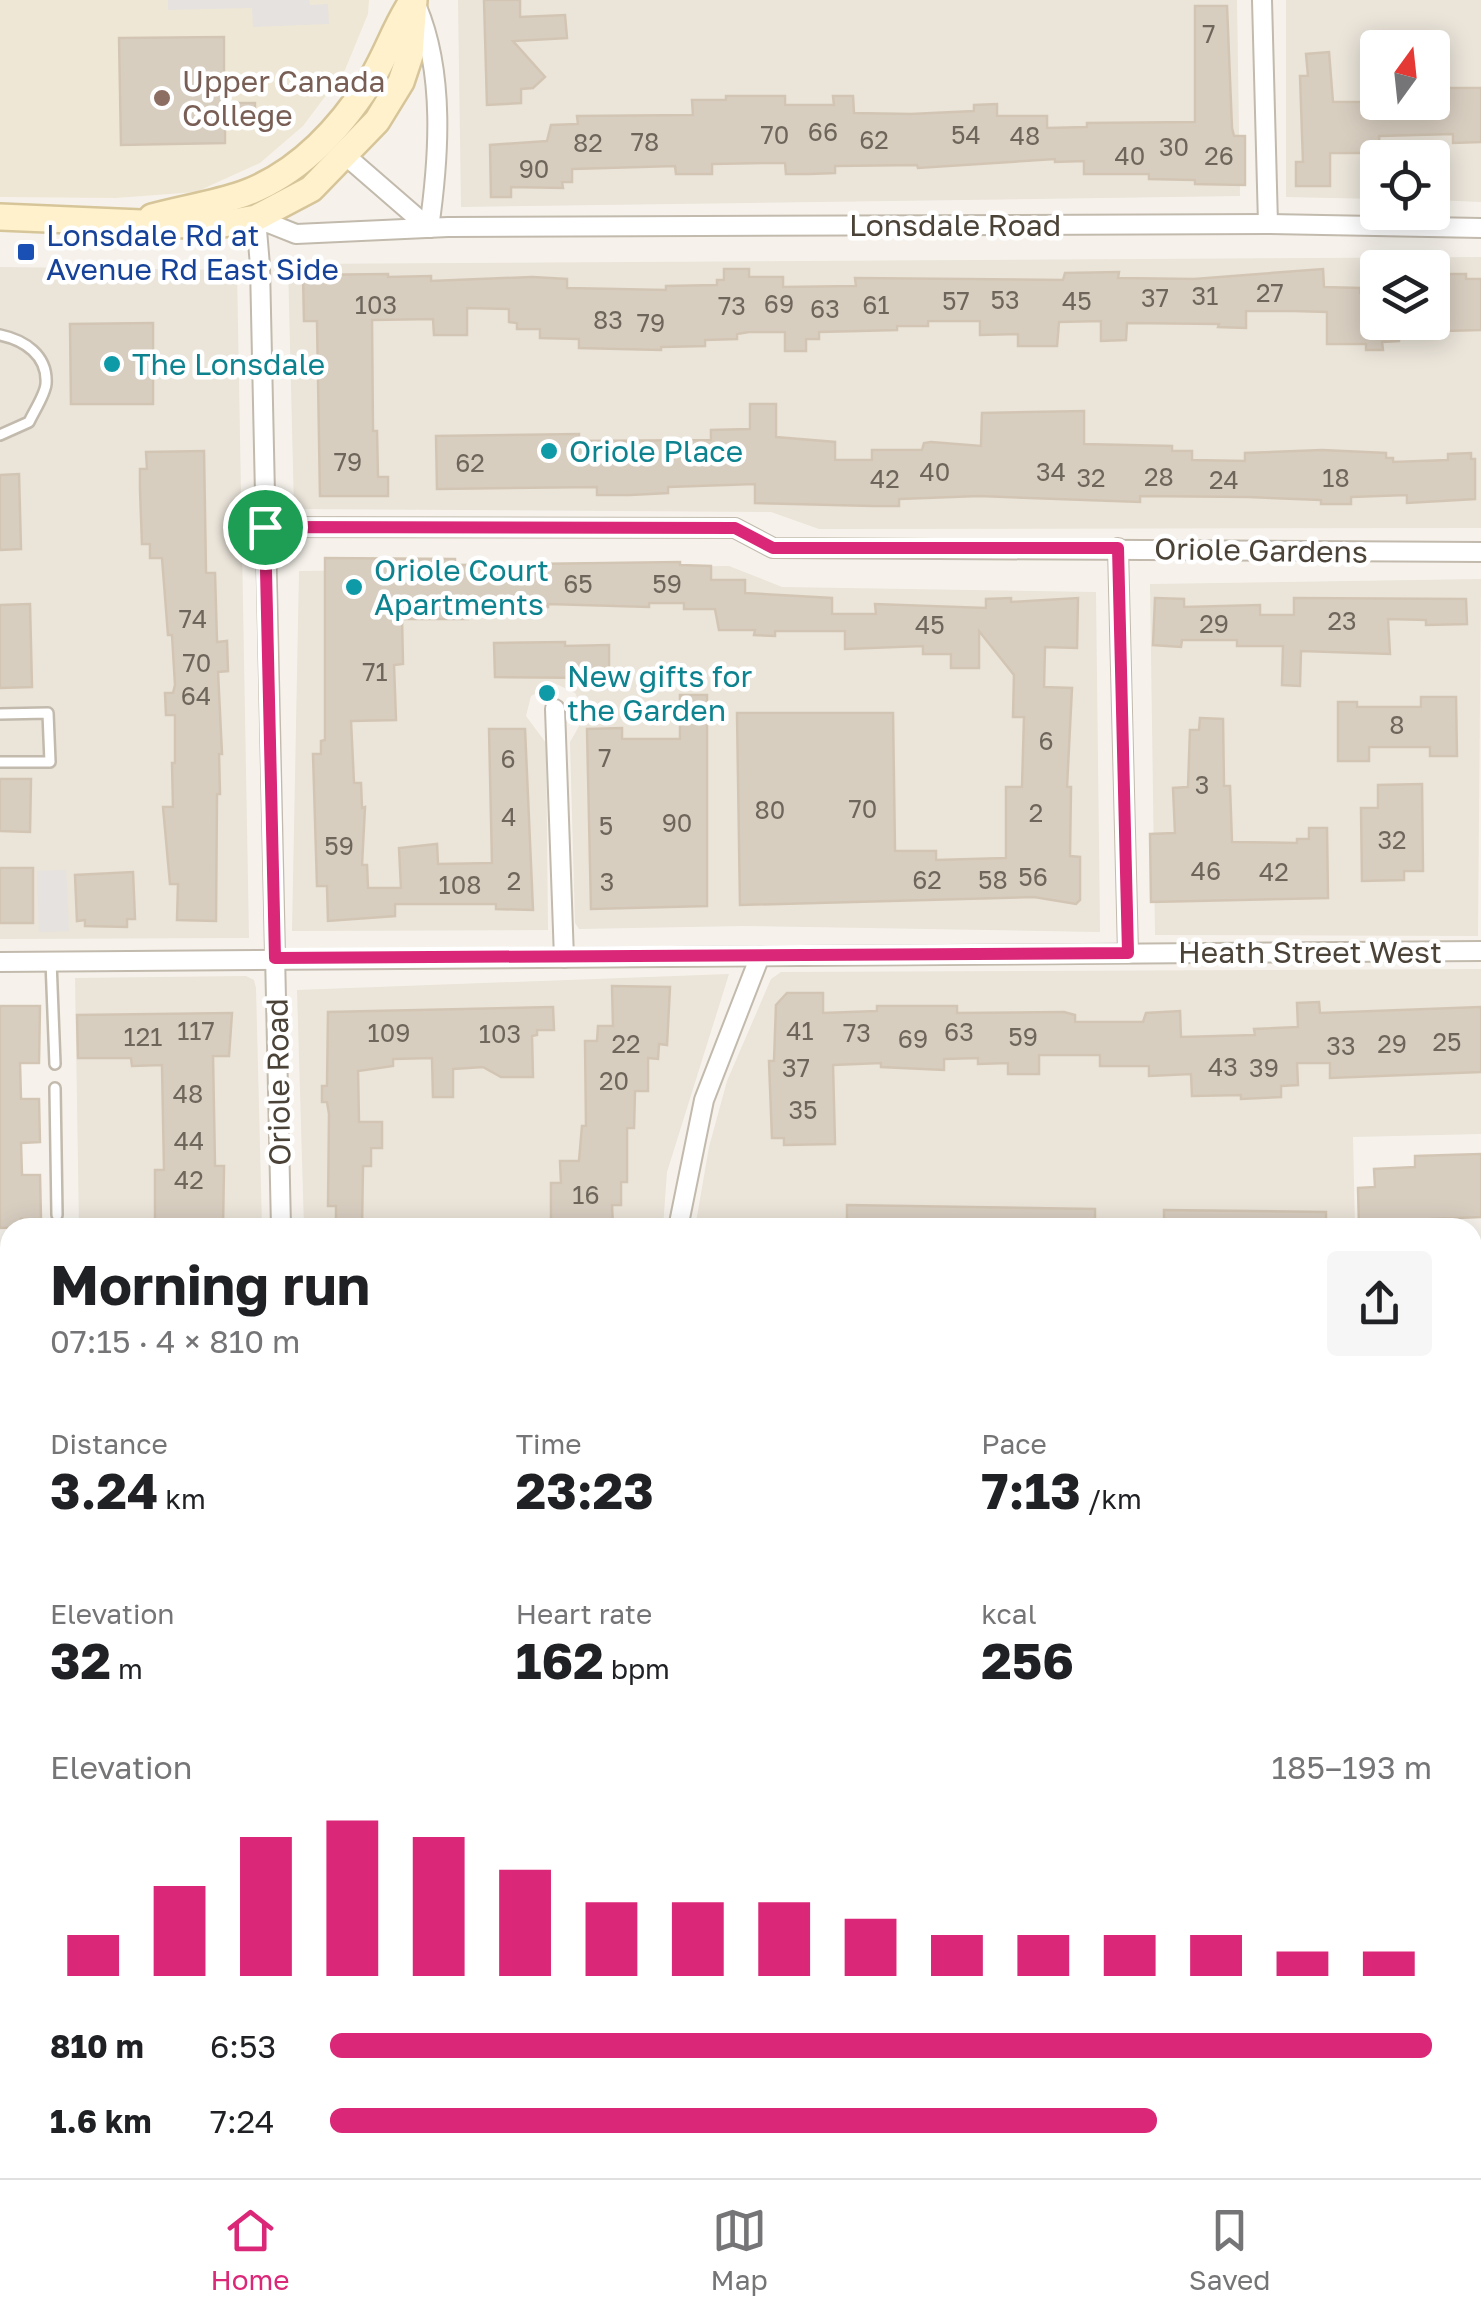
<!DOCTYPE html>
<meta charset="utf-8">
<style>
:root{--surface:#fff;--page:#f6f6f6;--text:#202124;--muted:#757577;--line:#e0e0e0;--accent:#db2777}
body{margin:0;font-family:"Golos Text",sans-serif;background:var(--page);color:var(--text);height:100vh;display:flex;flex-direction:column;font-size:38px;white-space:nowrap}
*{box-sizing:border-box;margin:0}
p{font-size:32px;color:var(--muted)}
.icon{flex:none;width:55px;height:55px;fill:none;stroke:currentColor;stroke-width:2;stroke-linecap:round;stroke-linejoin:round}
.map{position:relative;flex:1;overflow:hidden}
.sheet{position:absolute;left:0px;top:1218px;width:1482px;height:962px;display:flex;flex-direction:column;background:var(--surface);border-radius:30px 30px 0 0;box-shadow:0 5px 25px #0003}
.sheet>*{flex:none}
.needle{width:65px;rotate:15deg}
.buttons{position:absolute;left:1360px;top:30px;display:grid;gap:20px}
.buttons a{display:grid;place-items:center;width:90px;height:90px;border-radius:10px;background:var(--surface);box-shadow:0 5px 25px #0003;font-size:50px}
.pin{position:absolute;display:grid;place-items:center;width:85px;height:85px;color:#fff;margin:-42px;border:5px solid #fff;border-radius:50%;box-shadow:0 2px 10px #0007}
.round{display:grid;place-items:center;flex:none;width:105px;height:105px;border-radius:10px;background:var(--page)}
.overview{display:flex;align-items:center;justify-content:space-between;height:170px;padding:0 50px}
h1{font-size:55px;font-weight:700;line-height:75px}
.metrics{display:grid;grid-template-columns:repeat(3,1fr);gap:15px;height:170px;padding:10px 50px}
.metrics div{display:grid;align-content:center}
.metrics b{font-size:50px;font-weight:700}
.metrics small{font-size:28px;font-weight:400}
.metrics p{font-size:28px}
.chart{height:280px;padding:20px 50px}
.chart p{display:flex;justify-content:space-between}
.chart svg{width:100%;height:180px;margin-top:10px;stroke:var(--accent);stroke-width:6}
ul{padding:0 50px;list-style:none;font-size:32px}
li{display:grid;grid-template-columns:160px 120px 1fr;align-items:center;height:75px}
li i{height:25px;border-radius:12px;background:var(--accent)}
.dock{display:flex;justify-content:space-around;align-items:center;height:140px;border-top:2px solid var(--line);background:var(--surface);font-size:28px;color:var(--muted)}
.dock a{display:grid;justify-items:center;gap:5px}
.dock .active{color:var(--accent)}
.map>svg:first-child{display:block}
.residential{fill:#eae4d9;fill-rule:evenodd}
.education{fill:#efe7d5}
.green{fill:#d4ebb3}
.parking{fill:#e5e2df}
.building{fill:#d8cec0;stroke:#d3c5b3;stroke-width:2.5}
.lines{fill:none;stroke-linecap:round;stroke-linejoin:round}
.service-casing{stroke:#c2baad;stroke-width:14}
.minor-casing{stroke:#c2baad;stroke-width:22}
.secondary-casing{stroke:#d7c59a;stroke-width:30}
.service{stroke:#fff;stroke-width:9}
.minor{stroke:#fff;stroke-width:18}
.secondary{stroke:#fff1cc;stroke-width:25}
.tram{stroke:#999;stroke-width:2.5}
.route-casing{stroke:#fff;stroke-width:20}
.route{stroke:#db2777;stroke-width:12}
.education-dot{fill:#8d6e63;stroke:#fff;stroke-width:4}
.transit-dot{fill:#1a4fb4;stroke:#fff;stroke-width:4}
.culture-dot{fill:#0f9aa8;stroke:#fff;stroke-width:4}
.labels{text-anchor:middle;dominant-baseline:central;stroke-width:9;stroke-linejoin:round;paint-order:stroke}
.number-label{font-size:25px;fill:#6e665a}
.education-label{font-size:30px;fill:#785e54;stroke:#fff;text-anchor:start}
.street-label{font-size:30px;fill:#4b4338;stroke:#fff}
.transit-label{font-size:30px;fill:#164399;stroke:#fff;text-anchor:start}
.culture-label{font-size:30px;fill:#0d838f;stroke:#fff;text-anchor:start}
</style>
<div class="map">
<svg width="1481" height="2178" viewBox="0 0 1481 2178">
<rect width="100%" height="100%" fill="#f6f2eb"/>
<g class="residential">
<polygon points="458,0 1237,0 1240,196 461,207"/>
<path d="M 1286,0 L 1481,0 L 1481,202 L 1433,200 L 1432,158 L 1378,158 L 1377,199 L 1286,197 ZM 1378,48 L 1432,48 L 1432,102 L 1378,102 Z"/>
<path d="M 1481,257 L 1481,528 L 819,529 L 771,512 L 294,509 L 288,264 ZM 1378,268 L 1432,268 L 1432,322 L 1378,322 Z"/>
<polygon points="0,267 237,270 249,938 0,939"/>
<polygon points="729,566 782,587 1096,592 1100,932 743,926 579,929 575,923 570,742 582,721 583,709 575,693 554,683 531,696 526,716 546,743 548,930 292,931 299,571"/>
<polygon points="1481,579 1478,936 1155,935 1150,584"/>
<polygon points="1481,969 1481,1134 1353,1137 1355,1227 695,1228 709,1147 727,1081 771,979 781,972"/>
<polygon points="729,974 667,1172 663,1227 304,1227 297,990"/>
<polygon points="246,976 254,980 256,988 262,1227 79,1227 75,978"/>
<rect x="43" y="2170" width="302" height="8"/>
</g>
<polygon class="education" points="0,0 369,0 368,14 345,70 303,126 260,163 196,192 116,198 0,197"/>
<g class="green">
<polygon points="0,1540 10,1540 10,1664 0,1660"/>
<polygon points="1473,2082 1481,2082 1481,2178 520,2178 519,2170 1472,2170"/>
</g>
<g class="parking">
<polygon points="168,0 309,0 310,5 328,4 329,24 253,27 252,8 168,10"/>
<polygon points="66,870 69,931 39,932 37,871"/>
</g>
<g class="building">
<polygon points="484,0 520,0 520,17 565,15 567,38 513,41 545,77 533,88 521,89 521,103 487,105"/>
<polygon points="1195,6 1227,6 1232,128 1234,136 1245,136 1245,185 1195,184 1195,180 1149,179 1149,174 1084,174 1084,161 1055,162 1055,159 918,168 917,165 835,166 835,173 809,174 786,174 785,163 763,163 712,164 712,174 676,174 675,166 572,169 572,182 562,182 563,188 511,187 511,197 491,197 490,145 547,141 551,125 578,124 577,116 693,115 692,100 726,100 726,96 785,96 785,105 834,105 833,96 853,96 854,113 911,114 974,111 974,105 997,104 997,116 1047,116 1047,128 1087,127 1087,123 1195,122"/>
<polygon points="224,37 224,103 255,103 255,123 225,123 225,143 121,145 119,38"/>
<polygon points="1329,52 1333,102 1432,102 1432,88 1481,88 1481,142 1453,143 1453,134 1379,136 1380,153 1330,153 1330,186 1296,186 1296,162 1303,162 1300,76 1308,76 1306,54"/>
<polygon points="724,269 749,269 749,277 783,277 783,287 856,286 855,278 1063,280 1065,273 1119,272 1118,278 1194,279 1323,269 1324,287 1360,288 1360,293 1378,292 1378,322 1399,322 1399,341 1382,342 1383,350 1366,350 1366,344 1327,344 1327,312 1294,311 1246,311 1246,328 1218,327 1219,324 1127,323 1126,340 1101,341 1101,321 1059,322 1057,346 1018,346 1018,334 980,335 980,321 928,321 928,326 897,326 897,330 819,332 819,339 806,339 806,351 785,351 785,332 749,332 737,334 737,339 705,340 705,346 661,347 661,350 579,348 579,339 540,338 540,329 517,329 517,323 509,322 509,309 467,308 467,335 434,335 433,319 372,320 373,431 377,431 378,477 388,477 388,496 320,496 317,321 304,321 303,275 388,274 388,277 431,276 431,281 532,277 567,279 567,288 666,290 666,286 717,285 717,280 724,280"/>
<polygon points="1440,274 1466,274 1466,279 1481,279 1481,330 1444,331"/>
<polygon points="153,323 153,404 71,404 70,324"/>
<polygon points="750,404 776,404 776,437 835,442 835,460 872,460 872,450 922,450 924,443 931,442 981,446 982,413 1084,411 1084,444 1172,446 1172,451 1192,451 1192,460 1245,461 1245,453 1322,450 1386,453 1386,458 1393,458 1393,462 1448,460 1448,454 1471,453 1471,459 1475,459 1475,499 1407,503 1407,495 1351,497 1351,504 1321,504 1321,500 1248,497 1140,496 1140,502 979,496 899,499 899,506 873,506 755,503 755,484 668,487 668,493 630,495 597,495 597,487 437,489 436,436 579,434 579,441 711,440 711,430 750,429"/>
<polygon points="204,451 206,573 215,573 217,642 227,641 228,671 218,672 222,754 219,754 220,794 217,794 216,921 177,920 178,884 170,884 163,807 173,807 172,763 175,763 175,715 166,715 165,693 173,693 175,685 172,635 168,635 162,558 150,558 150,544 142,544 140,490 140,469 147,469 146,452"/>
<polygon points="19,474 21,549 0,550 0,475"/>
<polygon points="325,558 455,559 455,565 680,562 680,565 711,566 711,580 745,580 745,593 832,598 832,614 876,614 875,604 986,608 986,599 1011,598 1011,602 1078,598 1077,648 1045,647 1044,687 1072,688 1067,787 1071,787 1070,856 1080,857 1080,900 1076,904 1034,897 740,905 737,713 893,713 895,851 936,851 936,860 1006,858 1006,787 1022,787 1024,717 1013,717 1014,675 979,631 979,668 951,668 951,654 923,654 923,646 845,649 845,631 775,631 775,636 754,635 755,630 719,630 715,609 684,609 684,603 649,603 649,607 548,604 548,607 506,610 506,604 468,604 468,619 402,619 403,664 394,665 396,720 351,721 354,783 361,783 362,808 365,807 362,865 367,865 368,888 401,888 399,848 437,844 438,864 492,863 489,729 525,729 533,910 496,909 496,904 395,904 395,916 328,921 327,886 317,886 313,754 321,754 321,741 325,740"/>
<polygon points="1155,598 1184,599 1184,607 1260,605 1260,615 1294,615 1294,598 1466,599 1467,624 1426,625 1426,620 1388,619 1390,654 1301,651 1300,686 1282,685 1283,646 1237,646 1237,640 1182,640 1181,647 1153,645"/>
<polygon points="30,604 32,687 0,688 0,605"/>
<polygon points="565,642 565,646 609,645 609,675 598,675 598,678 495,677 494,643"/>
<polygon points="680,695 707,695 707,906 591,909 587,729 622,728 622,739 680,739"/>
<polygon points="1421,697 1456,697 1457,756 1430,756 1430,747 1369,747 1369,761 1338,761 1338,702 1357,702 1357,707 1421,707"/>
<polygon points="1200,718 1223,719 1224,786 1230,786 1232,842 1297,843 1297,839 1309,839 1309,828 1327,828 1328,898 1151,902 1150,834 1175,833 1173,788 1188,787 1190,730 1199,730"/>
<polygon points="0,779 31,779 30,832 0,831"/>
<polygon points="1422,784 1423,871 1404,871 1404,880 1362,881 1361,808 1378,808 1378,785"/>
<rect x="0" y="868" width="33" height="55"/>
<polygon points="133,872 135,919 127,919 127,927 85,926 85,920 77,921 75,875"/>
<polygon points="612,986 670,987 667,1045 659,1044 658,1059 648,1058 648,1091 635,1091 634,1128 627,1128 627,1182 621,1182 621,1205 612,1205 613,1228 551,1228 551,1183 561,1183 560,1161 579,1161 582,1126 586,1126 585,1041 597,1041 598,1026 613,1026"/>
<polygon points="787,993 823,993 823,1013 877,1011 877,1006 957,1006 957,1013 1064,1012 1075,1015 1075,1022 1143,1022 1146,1013 1180,1011 1181,1037 1255,1035 1254,1029 1298,1027 1297,1003 1319,1002 1320,1013 1481,1007 1481,1072 1330,1078 1330,1063 1297,1063 1298,1085 1281,1086 1281,1097 1241,1099 1241,1095 1192,1096 1191,1074 1149,1076 1149,1066 1100,1066 1100,1055 1039,1055 1039,1074 1008,1074 1008,1063 978,1064 978,1058 944,1059 944,1070 881,1067 881,1063 833,1065 835,1144 784,1145 784,1138 772,1138 769,1061 774,1061 776,1005"/>
<polygon points="0,1006 40,1006 39,1063 20,1063 21,1099 39,1099 40,1142 21,1143 22,1175 40,1175 41,1219 21,1219 22,1227 0,1228"/>
<polygon points="553,1007 554,1030 537,1030 537,1035 532,1036 533,1077 501,1077 483,1067 453,1069 453,1097 433,1097 432,1058 393,1059 393,1066 358,1071 359,1122 382,1122 382,1148 371,1148 371,1166 363,1166 362,1228 336,1228 336,1206 328,1206 329,1114 327,1102 322,1102 322,1086 327,1086 328,1012"/>
<polygon points="232,1013 229,1056 213,1056 215,1166 224,1166 223,1228 155,1228 155,1170 164,1170 162,1065 132,1066 131,1058 78,1058 77,1015"/>
<polygon points="1481,1154 1481,1217 1430,1219 1430,1228 1359,1226 1358,1188 1375,1187 1374,1169 1415,1167 1415,1156"/>
<polygon points="847,1205 1095,1209 1095,1228 847,1228"/>
<polygon points="1164,1210 1326,1212 1326,1228 1164,1228"/>
</g>
<g class="lines">
<defs>
<g id="service">
<path d="M 0,335 C 24,340 48,355 46,384 C 45,395 34,411 29,422 L 0,435"/>
<polyline points="0,714 48,713 50,762 0,762"/>
<polyline points="51,961 55,1064"/>
<polyline points="55,1088 57,1215"/>
<polyline points="0,1967 10,1967"/>
<polyline points="1367,2177 1481,2171"/>
</g>
<g id="minor">
<polyline points="1262,0 1268,224"/>
<path d="M 417,7 C 445,73 439,158 429,228"/>
<polyline points="346,156 429,228"/>
<polyline points="265,527 735,528 773,548 1481,552"/>
<polyline points="1118,548 1128,953"/>
<polyline points="555,709 564,958"/>
<polyline points="0,962 1481,951"/>
<polyline points="281,1228 260,266 256,218 296,234 448,227 1268,224 1481,228"/>
<polyline points="678,1228 704,1100 760,956"/>
<polyline points="1472,1333 1481,1333"/>
<polyline points="381,2170 383,2178"/>
</g>
<g id="secondary">
<polyline points="0,217 212,226 256,218 311,189 377,121 401,82 410,55 414,0"/>
<path d="M 152,217 C 181,209 214,204 243,194 C 298,174 338,131 369,83 C 386,57 395,26 413,0"/>
<polyline points="1472,1693 1481,1693"/>
<polyline points="0,1699 10,1699"/>
<polyline points="1472,1736 1481,1736"/>
<polyline points="0,1752 10,1752"/>
</g>
</defs>
<use href="#service" class="service-casing"/>
<use href="#minor" class="minor-casing"/>
<use href="#secondary" class="secondary-casing"/>
<use href="#service" class="service"/>
<use href="#minor" class="minor"/>
<use href="#secondary" class="secondary"/>
<g class="tram">
<polyline points="1472,1709 1481,1709"/>
<polyline points="0,1730 10,1731"/>
</g>
</g>
<g class="lines">
<defs>
<polygon id="route" points="265,527 735,528 773,548 1118,548 1128,953 275,958"/>
</defs>
<use href="#route" class="route-casing"/>
<use href="#route" class="route"/>
</g>
<circle class="education-dot" cx="162" cy="98" r="10"/>
<rect class="transit-dot" x="16" y="242" width="20" height="20" rx="5"/>
<g class="culture-dot">
<circle cx="112" cy="364" r="10"/>
<circle cx="549" cy="451" r="10"/>
<circle cx="354" cy="587" r="10"/>
<circle cx="547" cy="693" r="10"/>
</g>
<g class="labels">
<g class="number-label">
<text x="1209" y="33">7</text>
<text x="823" y="131">66</text>
<text x="775" y="134">70</text>
<text x="966" y="134">54</text>
<text x="1025" y="135">48</text>
<text x="874" y="139">62</text>
<text x="645" y="141">78</text>
<text x="588" y="142">82</text>
<text x="1174" y="146">30</text>
<text x="1130" y="155">40</text>
<text x="1219" y="155">26</text>
<text x="534" y="168">90</text>
<text x="1270" y="292">27</text>
<text x="1205" y="295">31</text>
<text x="1155" y="297">37</text>
<text x="1005" y="299">53</text>
<text x="956" y="300">57</text>
<text x="1077" y="300">45</text>
<text x="779" y="303">69</text>
<text x="376" y="304">103</text>
<text x="876" y="304">61</text>
<text x="732" y="305">73</text>
<text x="825" y="308">63</text>
<text x="608" y="319">83</text>
<text x="651" y="322">79</text>
<text x="348" y="461">79</text>
<text x="470" y="462">62</text>
<text x="935" y="471">40</text>
<text x="1051" y="471">34</text>
<text x="1159" y="476">28</text>
<text x="1091" y="477">32</text>
<text x="1336" y="477">18</text>
<text x="885" y="478">42</text>
<text x="1224" y="479">24</text>
<text x="578" y="583">65</text>
<text x="667" y="583">59</text>
<text x="193" y="618">74</text>
<text x="1342" y="620">23</text>
<text x="1214" y="623">29</text>
<text x="930" y="624">45</text>
<text x="197" y="662">70</text>
<text x="375" y="671">71</text>
<text x="196" y="695">64</text>
<text x="1397" y="724">8</text>
<text x="1046" y="740">6</text>
<text x="605" y="757">7</text>
<text x="508" y="758">6</text>
<text x="1202" y="784">3</text>
<text x="863" y="808">70</text>
<text x="770" y="809">80</text>
<text x="1036" y="812">2</text>
<text x="509" y="816">4</text>
<text x="677" y="822">90</text>
<text x="606" y="825">5</text>
<text x="1392" y="839">32</text>
<text x="339" y="845">59</text>
<text x="1206" y="870">46</text>
<text x="1274" y="871">42</text>
<text x="1033" y="876">56</text>
<text x="927" y="879">62</text>
<text x="993" y="879">58</text>
<text x="514" y="880">2</text>
<text x="607" y="881">3</text>
<text x="460" y="884">108</text>
<text x="196" y="1030">117</text>
<text x="800" y="1030">41</text>
<text x="959" y="1031">63</text>
<text x="389" y="1032">109</text>
<text x="857" y="1032">73</text>
<text x="500" y="1033">103</text>
<text x="143" y="1036">121</text>
<text x="1023" y="1036">59</text>
<text x="913" y="1038">69</text>
<text x="1447" y="1041">25</text>
<text x="626" y="1043">22</text>
<text x="1392" y="1043">29</text>
<text x="1341" y="1045">33</text>
<text x="1223" y="1066">43</text>
<text x="796" y="1067">37</text>
<text x="1264" y="1067">39</text>
<text x="614" y="1080">20</text>
<text x="188" y="1093">48</text>
<text x="803" y="1109">35</text>
<text x="189" y="1140">44</text>
<text x="189" y="1179">42</text>
<text x="586" y="1194">16</text>
</g>
<g class="education-label">
<text x="182" y="81">Upper Canada<tspan x="182" dy="34">College</tspan></text>
</g>
<g class="street-label">
<text x="955" y="225">Lonsdale Road</text>
<text transform="translate(1261 550) rotate(1)">Oriole Gardens</text>
<text x="1310" y="952">Heath Street West</text>
<text transform="translate(278 1082) rotate(-91)">Oriole Road</text>
</g>
<g class="transit-label">
<text x="46" y="235">Lonsdale Rd at<tspan x="46" dy="34">Avenue Rd East Side</tspan></text>
</g>
<g class="culture-label">
<text x="132" y="364">The Lonsdale</text>
<text x="569" y="451">Oriole Place</text>
<text x="374" y="570">Oriole Court<tspan x="374" dy="34">Apartments</tspan></text>
<text x="567" y="676">New gifts for<tspan x="567" dy="34">the Garden</tspan></text>
</g>
</g>
</svg>
<div class="buttons">
<a><svg class="needle" viewBox="-14 -14 28 28"><path d="M0-13l5 13h-10z" fill="#e53935"/><path d="M0 13l5-13h-10z" fill="#757577"/></svg></a>
<a><svg class="icon" aria-label="locate" viewBox="0 0 24 24"><circle cx="12" cy="12" r="6"/><path d="M12 2v4M12 18v4M2 12h4M18 12h4"/></svg></a>
<a><svg class="icon" aria-label="layers" viewBox="0 0 24 24"><path d="M12 4l9 5-9 5-9-5zM3 14l9 5 9-5"/></svg></a>
</div>
<div class="pin" style="left:265px;top:527px;background:#1e9e55"><svg class="icon" aria-label="arrive" viewBox="0 0 24 24"><path d="M6 21V4h12l-3 4 3 4H6"/></svg></div>
<section class="sheet">
<div class="overview"><div><h1>Morning run</h1><p>07:15 · 4 × 810 m</p></div><a class="round"><svg class="icon" aria-label="share" viewBox="0 0 24 24"><path d="M12 15V3M7 8l5-5 5 5M5 13v7h14v-7"/></svg></a></div>
<div class="metrics">
<div><p>Distance</p><b>3.24<small> km</small></b></div>
<div><p>Time</p><b>23:23</b></div>
<div><p>Pace</p><b>7:13<small> /km</small></b></div>
</div>
<div class="metrics">
<div><p>Elevation</p><b>32<small> m</small></b></div>
<div><p>Heart rate</p><b>162<small> bpm</small></b></div>
<div><p>kcal</p><b>256</b></div>
</div>
<div class="chart"><p><span>Elevation</span>185–193 m</p>
<svg viewBox="0 0 160 44" preserveAspectRatio="none"><path d="M5 44V34M15 44V22M25 44V10M35 44V6M45 44V10M55 44V18M65 44V26M75 44V26M85 44V26M95 44V30M105 44V34M115 44V34M125 44V34M135 44V34M145 44V38M155 44V38"/></svg>
</div>
<ul>
<li><b>810 m</b>6:53<i style="width:100%"></i></li>
<li><b>1.6 km</b>7:24<i style="width:75%"></i></li>
</ul>
</section>
</div>
<nav class="dock">
<a class="active"><svg class="icon" aria-label="home" viewBox="0 0 24 24"><path d="M3 11l9-7 9 7M6 9v11h12V9"/></svg>Home</a>
<a><svg class="icon" aria-label="map" viewBox="0 0 24 24"><path d="M3 6l6-2 6 2 6-2v14l-6 2-6-2-6 2zM9 4v14M15 6v14"/></svg>Map</a>
<a><svg class="icon" aria-label="saved" viewBox="0 0 24 24"><path d="M7 4h10v16l-5-4-5 4z"/></svg>Saved</a>
</nav>
